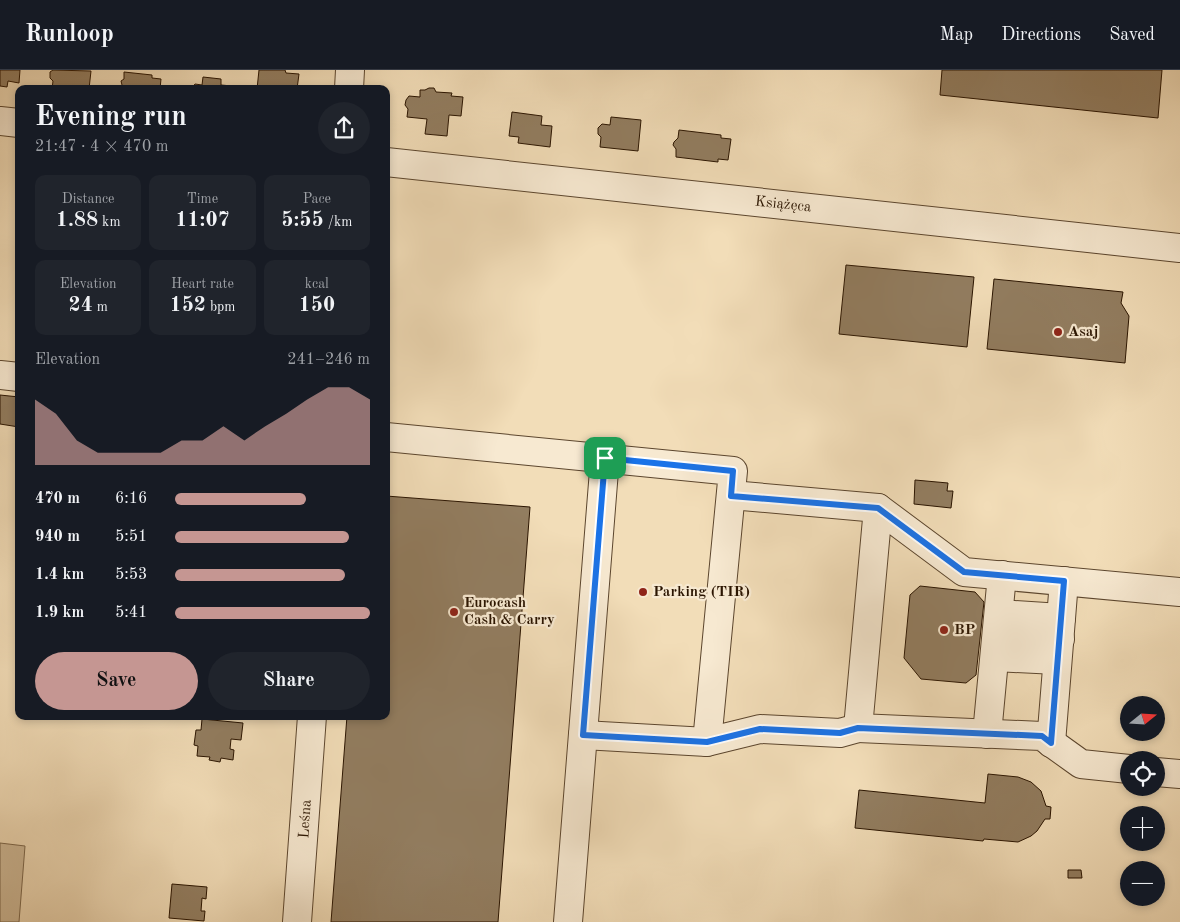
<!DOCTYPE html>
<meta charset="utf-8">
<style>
:root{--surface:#171b24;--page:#20242c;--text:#f1f3f6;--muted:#9ea1a6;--line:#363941;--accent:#c59692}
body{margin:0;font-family:"Old Standard TT",serif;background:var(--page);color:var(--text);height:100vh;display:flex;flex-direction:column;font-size:19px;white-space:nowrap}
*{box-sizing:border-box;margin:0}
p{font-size:16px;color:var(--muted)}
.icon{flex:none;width:28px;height:28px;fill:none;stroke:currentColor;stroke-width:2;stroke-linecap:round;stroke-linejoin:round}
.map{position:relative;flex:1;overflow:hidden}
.drawer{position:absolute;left:15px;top:15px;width:375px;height:635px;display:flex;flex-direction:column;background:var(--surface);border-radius:10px;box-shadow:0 2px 8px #0003}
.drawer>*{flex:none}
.needle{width:32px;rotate:72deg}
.tools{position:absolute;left:1120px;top:626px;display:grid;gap:10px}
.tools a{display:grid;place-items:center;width:45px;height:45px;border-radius:50%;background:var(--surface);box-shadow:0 2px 8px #0003;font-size:25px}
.pin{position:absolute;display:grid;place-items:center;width:42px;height:42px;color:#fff;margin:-21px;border-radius:10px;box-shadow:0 2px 8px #0006}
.round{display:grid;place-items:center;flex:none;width:52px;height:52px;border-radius:26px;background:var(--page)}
.headline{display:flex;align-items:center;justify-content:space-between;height:85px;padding:0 20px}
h1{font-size:28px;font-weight:800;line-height:38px}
.stats{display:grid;grid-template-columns:repeat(3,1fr);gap:8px;height:85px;padding:5px 20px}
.stats div{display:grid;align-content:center;border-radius:10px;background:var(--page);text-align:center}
.stats b{font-size:21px;font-weight:800}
.stats small{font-size:14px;font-weight:400}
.stats p{font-size:14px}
.chart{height:140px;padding:10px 20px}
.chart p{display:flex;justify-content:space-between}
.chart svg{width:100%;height:90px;margin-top:5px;fill:var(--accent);opacity:.7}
.button{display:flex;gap:10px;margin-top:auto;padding:10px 20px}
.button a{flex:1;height:58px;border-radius:30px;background:var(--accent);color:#111;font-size:20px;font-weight:800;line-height:58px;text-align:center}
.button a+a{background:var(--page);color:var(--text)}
ul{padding:0 20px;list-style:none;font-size:16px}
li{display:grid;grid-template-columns:80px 60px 1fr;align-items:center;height:38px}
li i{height:12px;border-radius:6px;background:var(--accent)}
header{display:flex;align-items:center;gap:30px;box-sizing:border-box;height:70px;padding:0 25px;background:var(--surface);border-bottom:1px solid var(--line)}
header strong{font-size:24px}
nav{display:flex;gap:28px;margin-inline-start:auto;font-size:18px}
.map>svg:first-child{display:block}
.green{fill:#d0bb99;stroke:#7d684c}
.building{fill:#927d60;stroke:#2a1400}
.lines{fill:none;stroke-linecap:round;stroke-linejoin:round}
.minor-casing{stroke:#5c462e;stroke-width:30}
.minor{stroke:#f7e9d1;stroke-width:28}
.route-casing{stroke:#fff;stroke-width:10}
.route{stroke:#1a73e8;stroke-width:6}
.poi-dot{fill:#8f2418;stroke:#f7e9d1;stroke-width:2}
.labels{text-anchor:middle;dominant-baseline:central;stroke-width:4.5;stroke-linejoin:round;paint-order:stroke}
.street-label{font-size:15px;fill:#2a1400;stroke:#f7e9d1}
.poi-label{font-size:15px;font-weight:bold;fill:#2a1400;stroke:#f7e9d1;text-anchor:start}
</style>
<header>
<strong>Runloop</strong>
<nav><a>Map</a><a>Directions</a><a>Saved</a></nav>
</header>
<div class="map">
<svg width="1180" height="852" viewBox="0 0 1180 852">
<rect width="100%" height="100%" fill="#f2ddb8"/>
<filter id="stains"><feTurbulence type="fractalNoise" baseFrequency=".004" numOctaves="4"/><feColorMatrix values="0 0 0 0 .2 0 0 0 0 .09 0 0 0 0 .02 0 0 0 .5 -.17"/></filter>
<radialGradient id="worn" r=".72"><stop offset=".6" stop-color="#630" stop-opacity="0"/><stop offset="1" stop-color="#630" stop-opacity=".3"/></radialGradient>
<polygon class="green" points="0,773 25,776 19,852 0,852"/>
<g class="building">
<polygon points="0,0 20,0 19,13 8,11 7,17 0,16"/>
<polygon points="53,0 91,1 89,19 52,19 53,11 50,8 50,2"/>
<polygon points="259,0 285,0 286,3 299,4 297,19 257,19"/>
<polygon points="942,0 1162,0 1158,48 940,25"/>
<polygon points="124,2 152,5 152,8 161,9 160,19 123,19 121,11 124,9"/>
<polygon points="203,7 221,9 221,15 232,16 231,19 191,19 195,14 202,15"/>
<polygon points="429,18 434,18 436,22 452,23 451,26 463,27 461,46 449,45 447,66 425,64 427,49 407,47 408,39 405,35 406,30 409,26 420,27 420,20 425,20"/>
<polygon points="512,42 542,46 541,55 552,56 550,77 518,73 519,67 509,66"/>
<polygon points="611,47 641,50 638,81 600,77 601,67 598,64 598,58 602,54 610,55"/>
<polygon points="679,60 721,65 721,68 731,69 728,90 718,89 718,92 676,87 676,79 673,75 674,72 678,68"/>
<polygon points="846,195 974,207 967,277 839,264"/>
<polygon points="994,209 1123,222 1121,233 1129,246 1125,293 987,279"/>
<polygon points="0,325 19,327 19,357 0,354"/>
<polygon points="915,410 948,413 947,421 953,421 951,438 914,434"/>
<polygon points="386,426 530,437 498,852 331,852 347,646 386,646"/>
<polygon points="920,516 975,522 984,532 976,605 966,613 921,609 904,588 910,525"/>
<polygon points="202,649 243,653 241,670 231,669 230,679 234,680 233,690 221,688 220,692 209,690 210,687 197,686 198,676 194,675 196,660 201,660"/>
<polygon points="988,704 1018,707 1031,712 1041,721 1046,736 1051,737 1050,749 1045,749 1037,761 1031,766 1018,772 984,769 983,771 855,758 859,720 985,733"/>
<polygon points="1068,800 1081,800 1082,808 1068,808"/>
<polygon points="172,814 207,817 206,829 202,828 201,841 205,841 204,851 169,848"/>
</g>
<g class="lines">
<defs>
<g id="minor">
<polyline points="349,19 350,0"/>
<polyline points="0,51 19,53"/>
<polyline points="386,92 1180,178"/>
<polyline points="0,305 19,307"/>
<polyline points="386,367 733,401 707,672"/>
<polyline points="731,425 878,438"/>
<polyline points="999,544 1061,548"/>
<polyline points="997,565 1060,569"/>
<polyline points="995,587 1057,590"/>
<polyline points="987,664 1002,505"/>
<polyline points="583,665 707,672 760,659 840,663 858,658"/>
<polyline points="1051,673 1064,511"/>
<polyline points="1129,699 1081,694 1042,666 858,658 878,438 964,502 1180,522"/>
<polyline points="1156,702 1180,704"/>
<polyline points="297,852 312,646"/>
<polyline points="568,852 605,388"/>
</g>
</defs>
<use href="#minor" class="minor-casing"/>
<use href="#minor" class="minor"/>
</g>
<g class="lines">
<defs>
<polygon id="route" points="605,388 733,401 731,426 878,438 964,502 1064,511 1051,673 1042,666 858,658 840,663 760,659 707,672 583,665"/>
</defs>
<use href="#route" class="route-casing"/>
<use href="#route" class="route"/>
</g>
<g class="poi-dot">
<circle cx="1058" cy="262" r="5"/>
<circle cx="643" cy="522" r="5"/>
<circle cx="454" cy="542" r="5"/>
<circle cx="944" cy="560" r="5"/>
</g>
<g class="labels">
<g class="street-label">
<text transform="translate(783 135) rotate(6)">Książęca</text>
<text transform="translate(306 749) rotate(-86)">Leśna</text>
</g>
<g class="poi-label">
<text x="1068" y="262">Asaj</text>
<text x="653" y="522">Parking (TIR)</text>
<text x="464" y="533">Eurocash<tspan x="464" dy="17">Cash &amp; Carry</tspan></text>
<text x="954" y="560">BP</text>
</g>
</g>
<rect width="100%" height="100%" filter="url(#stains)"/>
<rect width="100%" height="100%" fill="url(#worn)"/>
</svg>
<div class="tools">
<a><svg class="needle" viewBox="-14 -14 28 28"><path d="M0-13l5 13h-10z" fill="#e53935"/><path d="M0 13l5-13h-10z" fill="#9ea1a6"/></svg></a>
<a><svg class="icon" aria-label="locate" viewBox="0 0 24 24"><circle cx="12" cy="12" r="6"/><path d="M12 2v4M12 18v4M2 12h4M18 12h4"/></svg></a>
<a>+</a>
<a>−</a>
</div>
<div class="pin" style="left:605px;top:388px;background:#1e9e55"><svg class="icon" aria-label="arrive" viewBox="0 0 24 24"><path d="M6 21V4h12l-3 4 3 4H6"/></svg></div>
<section class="drawer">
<div class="headline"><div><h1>Evening run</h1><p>21:47 · 4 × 470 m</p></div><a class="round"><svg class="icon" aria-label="share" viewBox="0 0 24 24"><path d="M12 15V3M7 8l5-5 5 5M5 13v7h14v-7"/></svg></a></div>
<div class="stats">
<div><p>Distance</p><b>1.88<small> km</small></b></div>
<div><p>Time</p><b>11:07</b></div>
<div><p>Pace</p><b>5:55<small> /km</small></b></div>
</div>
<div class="stats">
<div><p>Elevation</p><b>24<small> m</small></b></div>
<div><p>Heart rate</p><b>152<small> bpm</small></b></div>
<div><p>kcal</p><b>150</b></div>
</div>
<div class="chart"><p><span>Elevation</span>241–246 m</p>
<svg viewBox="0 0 160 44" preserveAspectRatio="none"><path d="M0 44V12L10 19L20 32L30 38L40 38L50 38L60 38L70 32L80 32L90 25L100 32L110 25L120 19L130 12L140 6L150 6L160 12V44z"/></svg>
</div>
<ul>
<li><b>470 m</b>6:16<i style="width:67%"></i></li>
<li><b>940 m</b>5:51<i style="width:89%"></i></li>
<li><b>1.4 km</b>5:53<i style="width:87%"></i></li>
<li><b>1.9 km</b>5:41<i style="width:100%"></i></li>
</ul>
<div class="button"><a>Save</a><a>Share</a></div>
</section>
</div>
